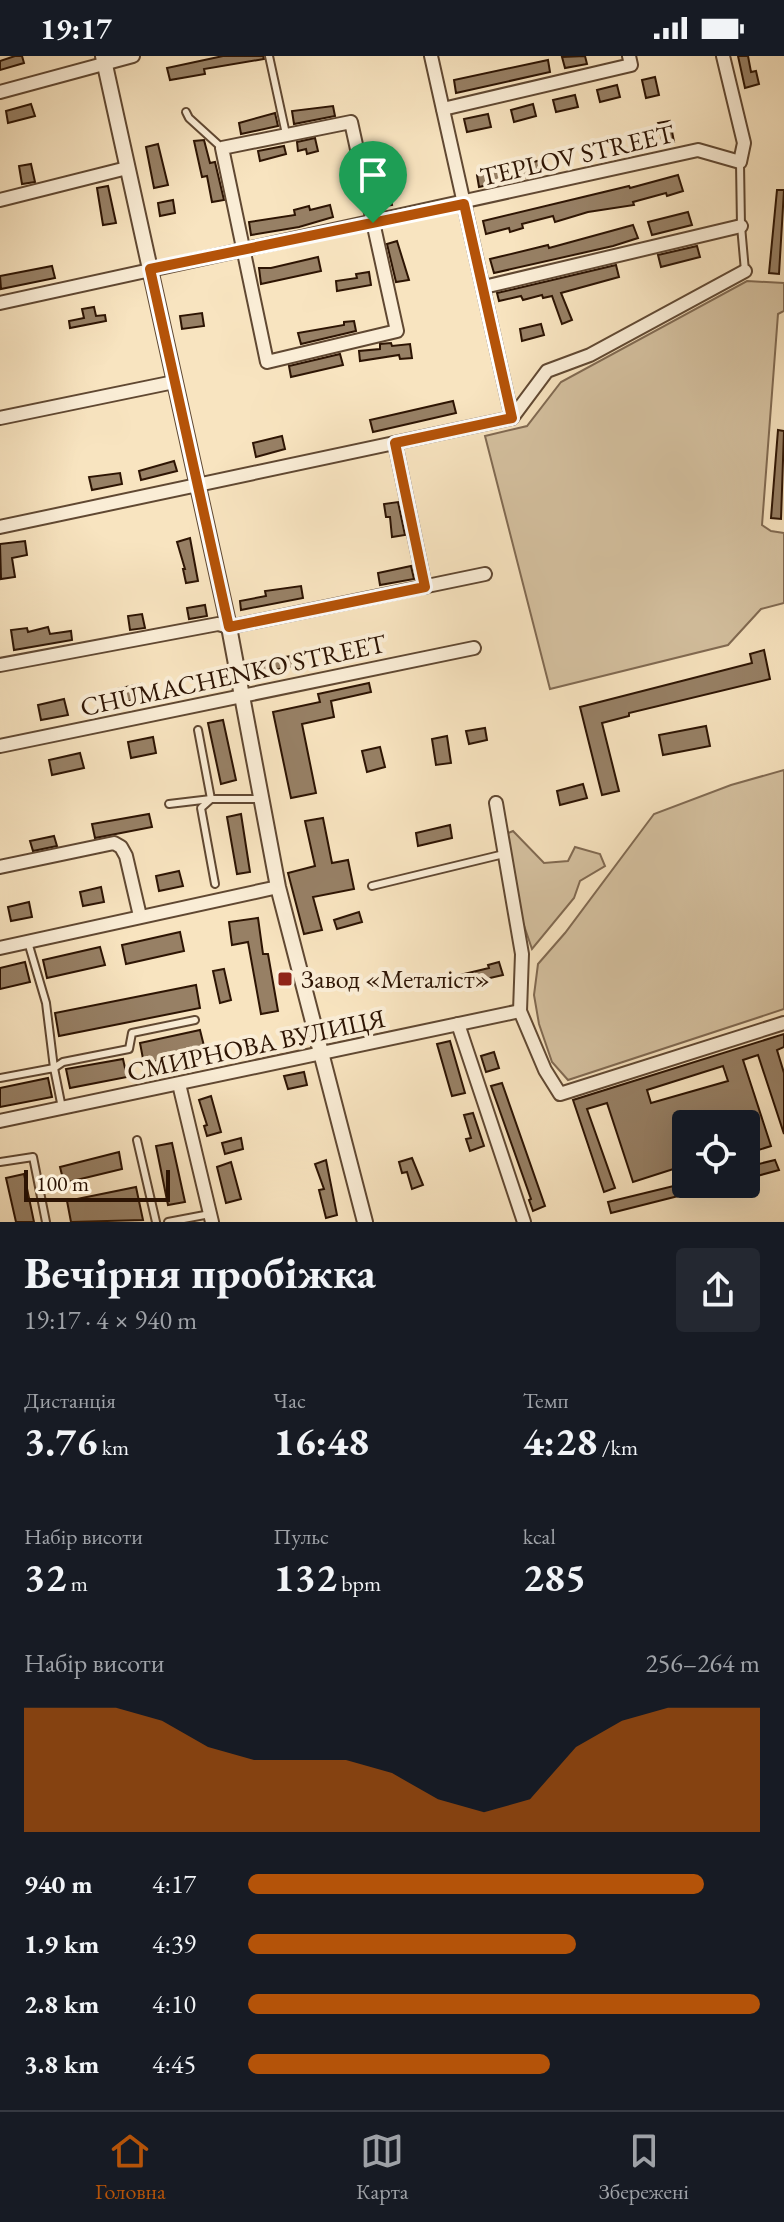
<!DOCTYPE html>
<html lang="uk">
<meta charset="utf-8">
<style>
:root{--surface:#171b24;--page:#242831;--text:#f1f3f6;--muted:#9ea1a6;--line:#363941;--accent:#b45309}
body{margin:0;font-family:"EB Garamond",serif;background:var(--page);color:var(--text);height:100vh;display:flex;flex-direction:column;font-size:30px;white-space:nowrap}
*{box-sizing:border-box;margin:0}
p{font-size:26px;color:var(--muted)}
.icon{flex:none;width:44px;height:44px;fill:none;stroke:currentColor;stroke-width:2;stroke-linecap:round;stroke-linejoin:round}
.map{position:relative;height:1166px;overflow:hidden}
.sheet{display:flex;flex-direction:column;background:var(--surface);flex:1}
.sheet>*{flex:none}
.controls{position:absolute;left:672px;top:1054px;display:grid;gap:16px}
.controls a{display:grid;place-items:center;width:88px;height:88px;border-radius:8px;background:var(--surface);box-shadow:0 8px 32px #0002;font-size:40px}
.scale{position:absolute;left:24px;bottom:20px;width:146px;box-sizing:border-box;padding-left:8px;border:4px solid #2d1403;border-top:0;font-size:22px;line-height:28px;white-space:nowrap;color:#2d1403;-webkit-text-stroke:6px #faedd6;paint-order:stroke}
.pin{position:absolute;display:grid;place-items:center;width:68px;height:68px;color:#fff;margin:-82px -34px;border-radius:50% 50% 50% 0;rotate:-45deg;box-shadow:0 0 8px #0007}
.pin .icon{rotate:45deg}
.round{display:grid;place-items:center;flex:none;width:84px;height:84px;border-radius:8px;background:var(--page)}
.summary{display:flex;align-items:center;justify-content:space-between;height:136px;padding:0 24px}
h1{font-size:44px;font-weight:700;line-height:60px}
.metrics{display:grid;grid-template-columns:repeat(3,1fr);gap:12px;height:136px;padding:8px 24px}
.metrics div{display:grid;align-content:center}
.metrics b{font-size:40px;font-weight:700}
.metrics small{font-size:22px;font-weight:400}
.metrics p{font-size:22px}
.chart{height:224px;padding:16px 24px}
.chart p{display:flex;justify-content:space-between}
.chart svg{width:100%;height:144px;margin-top:8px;fill:var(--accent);opacity:.7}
ul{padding:0 24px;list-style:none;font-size:26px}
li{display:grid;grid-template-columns:128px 96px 1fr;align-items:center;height:60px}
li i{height:20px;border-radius:10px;background:var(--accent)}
.status{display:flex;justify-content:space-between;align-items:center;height:56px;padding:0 40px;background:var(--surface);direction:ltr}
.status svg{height:22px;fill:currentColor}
.menu{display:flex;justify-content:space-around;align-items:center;height:112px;border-top:2px solid var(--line);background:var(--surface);font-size:22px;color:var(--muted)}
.menu a{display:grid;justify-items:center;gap:4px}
.menu .current{color:var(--accent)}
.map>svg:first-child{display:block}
.green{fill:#d5c1a0;stroke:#816a52;stroke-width:2}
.building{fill:#978065;stroke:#2d1403;stroke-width:2;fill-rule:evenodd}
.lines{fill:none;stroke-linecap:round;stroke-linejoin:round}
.service-casing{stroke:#604832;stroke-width:10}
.minor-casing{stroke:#604832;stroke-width:16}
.tertiary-casing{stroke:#604832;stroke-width:18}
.service{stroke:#faedd6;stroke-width:6}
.minor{stroke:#faedd6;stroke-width:12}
.tertiary{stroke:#faedd6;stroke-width:14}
.route-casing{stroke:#fff;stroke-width:16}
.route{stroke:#b45309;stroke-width:10}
.poi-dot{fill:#8f2418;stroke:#faedd6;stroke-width:3}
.labels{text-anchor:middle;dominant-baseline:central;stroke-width:8;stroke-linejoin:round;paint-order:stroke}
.street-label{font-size:26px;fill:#2d1403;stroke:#faedd6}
.poi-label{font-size:26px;fill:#2d1403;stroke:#faedd6;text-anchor:start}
</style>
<div class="status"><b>19:17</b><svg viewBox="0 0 49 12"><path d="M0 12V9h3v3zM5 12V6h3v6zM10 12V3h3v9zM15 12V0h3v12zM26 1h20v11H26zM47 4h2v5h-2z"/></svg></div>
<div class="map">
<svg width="784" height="1166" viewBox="0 0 784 1166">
<rect width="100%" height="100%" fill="#f8e4c0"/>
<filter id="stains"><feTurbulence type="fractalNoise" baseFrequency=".0025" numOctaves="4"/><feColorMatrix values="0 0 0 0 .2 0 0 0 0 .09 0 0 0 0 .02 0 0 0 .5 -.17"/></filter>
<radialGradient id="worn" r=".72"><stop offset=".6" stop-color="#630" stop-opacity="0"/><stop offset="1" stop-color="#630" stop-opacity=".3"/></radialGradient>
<g class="green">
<polygon points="747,225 784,227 784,255 778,258 762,469 771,475 784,477 784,547 761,553 728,589 550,633 485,380 527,370 561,326"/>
<polygon points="784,714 784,953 568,1024 552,1006 539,968 534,939 538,908 565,877 654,758 731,729"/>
<polygon points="513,775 544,807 568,805 575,791 600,798 605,810 580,825 574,842 532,893 517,849 506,778"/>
</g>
<g class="building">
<polygon points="15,0 22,0 24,7 0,14 0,5"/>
<polygon points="223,0 263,0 264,3 204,13 205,18 170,24 167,12"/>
<polygon points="585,0 587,8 565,12 562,1"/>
<polygon points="738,0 748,0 751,16 756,15 759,28 745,32"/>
<polygon points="548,4 550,16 456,37 454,24"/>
<polygon points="655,21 659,39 646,42 642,24"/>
<polygon points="617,29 620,41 600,46 597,34"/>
<polygon points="575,39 578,51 556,56 553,44"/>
<polygon points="31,48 35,60 8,67 6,55"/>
<polygon points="533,48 536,60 514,66 511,54"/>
<polygon points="333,50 335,60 294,68 292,55"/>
<polygon points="275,57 278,70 241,78 239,67"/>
<polygon points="488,58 491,71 467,76 464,63"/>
<polygon points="670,65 674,86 663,88 658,67"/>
<polygon points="315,82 318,95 307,98 306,93 298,95 297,86"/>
<polygon points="204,84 210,107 215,106 224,144 212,146 207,120 202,121 194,85"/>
<polygon points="158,88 168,129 154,132 146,91"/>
<polygon points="284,90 286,98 260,105 258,95"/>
<polygon points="546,103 549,115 523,122 520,109"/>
<polygon points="31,108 35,126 22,128 19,110"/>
<polygon points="498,114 501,126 479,131 477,119"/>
<polygon points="678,119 683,135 667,140 666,137 633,146 634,149 588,156 555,166 553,160 522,168 523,172 510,176 509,172 486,178 483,165 629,130 630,132"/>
<polygon points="108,130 116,167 103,169 97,132"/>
<polygon points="389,133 392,149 380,151 377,135"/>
<polygon points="777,134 784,134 779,218 769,217"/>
<polygon points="173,144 175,157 160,160 158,147"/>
<polygon points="330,149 333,161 299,171 251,179 249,166 295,159 294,154 309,150 310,154"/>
<polygon points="688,156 692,169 652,179 648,166"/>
<polygon points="633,169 638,182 613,190 494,217 490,203 548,189 549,192"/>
<polygon points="397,185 409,224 396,226 387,188"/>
<polygon points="697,190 700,201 661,211 658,199"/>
<polygon points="318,201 321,215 261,228 259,212 271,212"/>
<polygon points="616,209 619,221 561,237 572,264 562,268 552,240 543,242 542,239 523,244 521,240 499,245 497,237"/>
<polygon points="52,210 55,222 1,233 0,220"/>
<polygon points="369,216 371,229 337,235 336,225 357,222 356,218"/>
<polygon points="94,251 96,260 105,259 106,265 70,272 69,265 84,262 82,253"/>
<polygon points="202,257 204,270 182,273 180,260"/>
<polygon points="354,265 356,275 301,288 298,277 344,269 344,266"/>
<polygon points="541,268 544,279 522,285 520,273"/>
<polygon points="391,287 392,290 410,288 412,302 400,303 399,299 360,305 359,295 380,293 380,288"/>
<polygon points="340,298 343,309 291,321 289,310"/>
<polygon points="453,345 456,357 373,376 370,364"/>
<polygon points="778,374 784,375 781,463 771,462"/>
<polygon points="282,380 285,393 256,401 253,387"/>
<polygon points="174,405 177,415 141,424 139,415"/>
<polygon points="120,417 122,428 92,434 89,421"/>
<polygon points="398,446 405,479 392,481 390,461 386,461 384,448"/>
<polygon points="190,482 198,525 186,527 183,513 185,513 177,486"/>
<polygon points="25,485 27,499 12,502 15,521 1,523 0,488"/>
<polygon points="411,510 414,523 380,529 378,517"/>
<polygon points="301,530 303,542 241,554 240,545 266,540 265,535"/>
<polygon points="205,549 207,560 189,563 187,552"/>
<polygon points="142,558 145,572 130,574 128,560"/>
<polygon points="48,571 50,578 71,575 72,584 14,594 11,574 27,572 28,576"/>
<polygon points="764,594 770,623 629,657 629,660 602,667 619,735 602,739 580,651 752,607 750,598"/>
<polygon points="292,600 294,610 255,618 253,606"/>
<polygon points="369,627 371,636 331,645 334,661 302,668 316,737 291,742 273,656 320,646 318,638"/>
<polygon points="140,628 144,642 120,647 117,633"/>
<polygon points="64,643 68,659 41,664 38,649"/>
<polygon points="223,664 236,724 221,728 208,667"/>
<polygon points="706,670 710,690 663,699 659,679"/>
<polygon points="485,672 487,684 469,688 466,675"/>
<polygon points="447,680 451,707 436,709 432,683"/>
<polygon points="153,681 156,697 131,702 128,686"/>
<polygon points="380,691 385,711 367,716 362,695"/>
<polygon points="80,697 84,712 52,719 49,704"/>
<polygon points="583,728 587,742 560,749 557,735"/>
<polygon points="149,758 152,771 95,782 92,768"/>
<polygon points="241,758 250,816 237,818 227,761"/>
<polygon points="323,762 332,807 348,804 354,833 313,841 322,874 304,878 288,817 315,810 305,765"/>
<polygon points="450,769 452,782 418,790 416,777"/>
<polygon points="54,780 57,790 33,795 30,785"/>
<polygon points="179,815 183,830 159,835 156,820"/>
<polygon points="101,831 104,846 83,850 80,836"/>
<polygon points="29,846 32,861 11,865 8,851"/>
<polygon points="359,856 362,866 337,873 334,864"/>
<polygon points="258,862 263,898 268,898 278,955 261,958 248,886 232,889 229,866"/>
<polygon points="180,876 184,895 126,908 122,889"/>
<polygon points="100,891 105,909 47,922 43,904"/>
<polygon points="25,906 30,926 0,933 0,912"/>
<polygon points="499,906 503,919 446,932 443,923 489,912 488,909"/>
<polygon points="224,913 231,944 220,947 213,915"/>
<polygon points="196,929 200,952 59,980 55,957"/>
<polygon points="200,974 205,994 144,1008 140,987"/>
<path d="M 784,978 L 784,991 L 777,994 L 784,1017 L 784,1078 L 758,999 L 743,1004 L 771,1090 L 752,1096 L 746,1079 L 746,1068 L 686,1068 L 686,1109 L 633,1126 L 607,1047 L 587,1053 L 615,1132 L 604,1136 L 573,1044 ZM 723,1010 L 728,1025 L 651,1047 L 647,1034 Z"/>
<polygon points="450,985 465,1037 452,1040 437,988"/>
<polygon points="494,996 499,1012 486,1016 481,1000"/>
<polygon points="123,1003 127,1021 70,1032 66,1013"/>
<polygon points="304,1016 307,1029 288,1033 284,1020"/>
<polygon points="48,1022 52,1041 0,1051 0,1032"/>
<polygon points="502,1027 545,1150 533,1155 529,1144 531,1143 491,1030"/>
<polygon points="211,1040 221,1076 207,1080 204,1070 207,1069 199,1044"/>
<polygon points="473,1057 484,1090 470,1095 466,1083 471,1082 464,1059"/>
<polygon points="241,1082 243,1093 225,1098 222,1087"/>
<polygon points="172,1087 185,1146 168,1149 156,1090"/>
<polygon points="119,1096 122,1113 64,1127 60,1111"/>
<polygon points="412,1102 423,1129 412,1133 407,1116 402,1117 399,1106"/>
<polygon points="326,1104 337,1159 326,1162 319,1134 324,1133 315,1108"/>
<polygon points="775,1104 779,1114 746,1123 746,1111"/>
<polygon points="231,1106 241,1143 226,1147 217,1111"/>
<polygon points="24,1118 34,1166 16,1166 6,1122"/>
<polygon points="686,1127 713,1128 714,1131 611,1157 608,1146"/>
<polygon points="136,1131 143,1164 71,1166 67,1145"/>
</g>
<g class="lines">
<defs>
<g id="service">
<polyline points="269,0 286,78"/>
<polyline points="186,56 189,62 222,92"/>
<polyline points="740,107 741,170 745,215"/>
<polyline points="198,674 211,743 262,743"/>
<polyline points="211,743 201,752 215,828"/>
<polyline points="169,748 211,743"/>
<polyline points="372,830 504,798"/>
<polyline points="28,886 46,947 54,1012 63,1006 129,993 132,977 195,964"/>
<polyline points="0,1022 54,1012 62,1052"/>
<polyline points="137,1084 156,1166"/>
<polyline points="0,1106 33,1101 46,1166"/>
<polyline points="168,1166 210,1158"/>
</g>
<g id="minor">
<polyline points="431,0 512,362"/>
<polyline points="0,36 133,0"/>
<polyline points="443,53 631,9 629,0"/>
<polygon points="351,66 397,275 267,306 222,92"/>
<polyline points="0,144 127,112"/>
<polyline points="484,231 741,170"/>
<polyline points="0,247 698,94 740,106 744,87 723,0"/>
<polyline points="0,362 174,326"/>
<polyline points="395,387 425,531"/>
<polyline points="0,471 512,362 547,315 590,299 745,215"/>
<polyline points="0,609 218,568 229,571 485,518"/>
<polyline points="0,690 474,592"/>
<polyline points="496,747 522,898 520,955 545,1014 560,1038 784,967"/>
<polyline points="0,811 114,787 121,791 126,800 140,860"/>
<polyline points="0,892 278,831"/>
<polyline points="458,968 524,1166"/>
<polyline points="179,1028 212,1166"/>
<polyline points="0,1065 520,955"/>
</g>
<polyline id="tertiary" points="103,0 229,571 278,831 365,1166"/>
</defs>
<use href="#service" class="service-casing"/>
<use href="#minor" class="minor-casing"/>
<use href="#tertiary" class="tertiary-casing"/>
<use href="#service" class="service"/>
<use href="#minor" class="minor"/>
<use href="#tertiary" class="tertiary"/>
</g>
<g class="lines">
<defs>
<polygon id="route" points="464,148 512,362 395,387 425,531 229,571 150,213"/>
</defs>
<use href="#route" class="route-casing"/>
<use href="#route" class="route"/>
</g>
<rect class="poi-dot" x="277" y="915" width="16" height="16" rx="4"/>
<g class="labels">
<g class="street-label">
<text transform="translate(577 99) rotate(-13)">TEPLOV STREET</text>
<text transform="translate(233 619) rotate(-12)">CHUMACHENKO STREET</text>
<text transform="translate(256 989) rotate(-12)">СМИРНОВА ВУЛИЦЯ</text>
</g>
<g class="poi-label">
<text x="301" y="923">Завод «Металіст»</text>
</g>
</g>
<rect width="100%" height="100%" filter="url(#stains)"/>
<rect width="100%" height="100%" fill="url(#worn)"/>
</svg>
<div class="controls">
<a><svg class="icon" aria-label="locate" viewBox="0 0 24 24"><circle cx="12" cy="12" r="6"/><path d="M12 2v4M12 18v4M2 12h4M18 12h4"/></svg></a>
</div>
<div class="scale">100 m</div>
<div class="pin" style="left:373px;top:167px;background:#1e9e55"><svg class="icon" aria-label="arrive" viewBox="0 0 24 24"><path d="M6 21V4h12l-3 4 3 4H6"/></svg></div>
</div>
<section class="sheet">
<div class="summary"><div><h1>Вечірня пробіжка</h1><p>19:17 · 4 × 940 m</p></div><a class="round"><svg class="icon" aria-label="share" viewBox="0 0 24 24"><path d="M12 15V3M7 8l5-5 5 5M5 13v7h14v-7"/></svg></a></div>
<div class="metrics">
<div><p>Дистанція</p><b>3.76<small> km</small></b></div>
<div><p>Час</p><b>16:48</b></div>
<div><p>Темп</p><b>4:28<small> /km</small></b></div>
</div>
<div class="metrics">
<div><p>Набір висоти</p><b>32<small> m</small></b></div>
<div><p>Пульс</p><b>132<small> bpm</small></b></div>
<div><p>kcal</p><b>285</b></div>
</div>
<div class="chart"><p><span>Набір висоти</span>256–264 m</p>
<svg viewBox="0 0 160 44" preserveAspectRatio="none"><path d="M0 44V6L10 6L20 6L30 10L40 18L50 22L60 22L70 22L80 26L90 34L100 38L110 34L120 18L130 10L140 6L150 6L160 6V44z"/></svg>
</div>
<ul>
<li><b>940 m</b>4:17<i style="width:89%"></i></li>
<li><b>1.9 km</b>4:39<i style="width:64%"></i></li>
<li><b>2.8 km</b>4:10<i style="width:100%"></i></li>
<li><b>3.8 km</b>4:45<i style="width:59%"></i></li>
</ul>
</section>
<nav class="menu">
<a class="current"><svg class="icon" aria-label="home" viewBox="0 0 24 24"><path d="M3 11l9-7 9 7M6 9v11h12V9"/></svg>Головна</a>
<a><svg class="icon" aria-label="map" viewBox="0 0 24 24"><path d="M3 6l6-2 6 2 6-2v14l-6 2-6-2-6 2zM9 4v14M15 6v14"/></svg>Карта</a>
<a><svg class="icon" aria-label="saved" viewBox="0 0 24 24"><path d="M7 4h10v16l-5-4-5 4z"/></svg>Збережені</a>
</nav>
